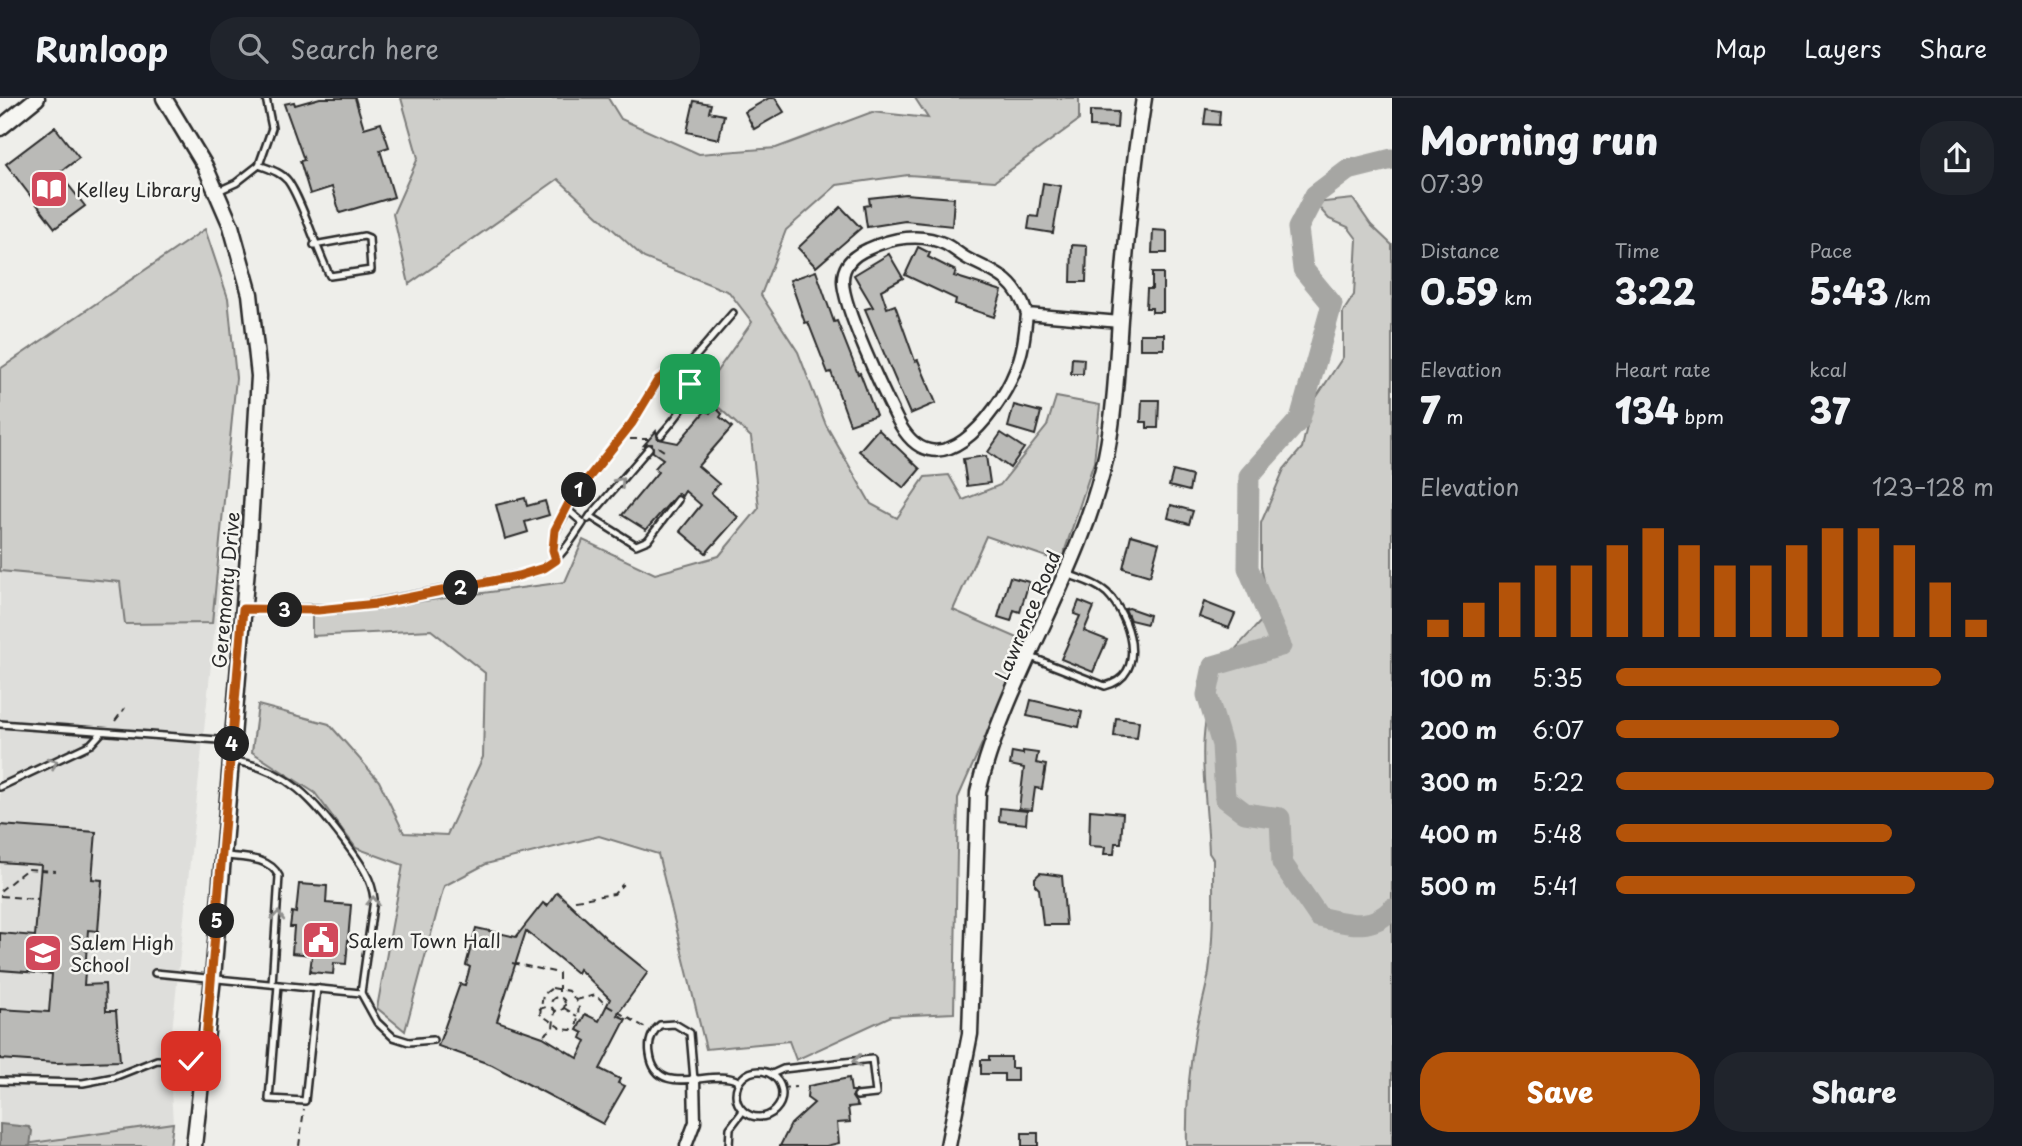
<!DOCTYPE html>
<meta charset="utf-8">
<style>
:root{--surface:#171b24;--page:#20242c;--text:#f1f3f6;--muted:#9ea1a6;--line:#363941;--accent:#b45309}
body{margin:0;font-family:"Playpen Sans",sans-serif;background:var(--page);color:var(--text);height:100vh;display:flex;flex-direction:column;font-size:26px;white-space:nowrap}
*{box-sizing:border-box;margin:0}
p{font-size:23px;color:var(--muted)}
.icon{flex:none;width:38px;height:38px;fill:none;stroke:currentColor;stroke-width:2;stroke-linecap:round;stroke-linejoin:round}
.map{position:relative;flex:1;overflow:hidden}
.side{display:flex;flex-direction:column;background:var(--surface);width:630px}
.side>*{flex:none}
.pin{position:absolute;display:grid;place-items:center;width:60px;height:60px;color:#fff;margin:-30px;border-radius:14px;box-shadow:0 4px 10px #0006}
.km{position:absolute;width:35px;height:35px;margin:-18px;border-radius:50%;background:#222;color:#fff;font-size:19px;line-height:35px;text-align:center}
.round{display:grid;place-items:center;flex:none;width:74px;height:74px;border-radius:28px;background:var(--page)}
.headline{display:flex;align-items:center;justify-content:space-between;height:119px;padding:0 28px}
h1{font-size:38px;font-weight:800;line-height:52px}
.figures{display:grid;grid-template-columns:repeat(3,1fr);gap:10px;height:119px;padding:7px 28px}
.figures div{display:grid;align-content:center}
.figures b{font-size:35px;font-weight:800}
.figures small{font-size:19px;font-weight:400}
.figures p{font-size:19px}
.chart{height:196px;padding:14px 28px}
.chart p{display:flex;justify-content:space-between}
.chart svg{width:100%;height:126px;margin-top:7px;stroke:var(--accent);stroke-width:6}
.primary-button{display:flex;gap:14px;margin-top:auto;padding:14px 28px}
.primary-button a{flex:1;height:80px;border-radius:28px;background:var(--accent);color:#fff;font-size:28px;font-weight:800;line-height:80px;text-align:center}
.primary-button a+a{background:var(--page);color:var(--text)}
ul{padding:0 28px;list-style:none;font-size:23px}
li{display:grid;grid-template-columns:112px 84px 1fr;align-items:center;height:52px}
li i{height:18px;border-radius:9px;background:var(--accent)}
header{display:flex;align-items:center;gap:42px;box-sizing:border-box;height:98px;padding:0 35px;background:var(--surface);border-bottom:2px solid var(--line)}
header strong{font-size:33px}
nav{display:flex;gap:38px;margin-inline-start:auto;font-size:24px}
.search{width:490px;height:63px;background:var(--page);display:flex;align-items:center;gap:18px;box-sizing:border-box;padding:0 24px;border-radius:28px;color:var(--muted);font-size:26px}
main{display:flex;flex:1;min-height:0}
.map>svg:first-child{display:block}
.built{fill:#dededb}
.green{fill:#cececa;stroke:#7c7c7a;stroke-width:2}
.water{fill:#a6a6a3;stroke:#757573;stroke-width:2}
.lines{fill:none;stroke-linecap:round;stroke-linejoin:round}
.river{stroke:#a6a6a3;stroke-width:21}
.building{fill:#babab7;stroke:#2b2b2b;stroke-width:2;fill-rule:evenodd}
.lane-casing{stroke:#2b2b2b;stroke-width:10}
.street-casing{stroke:#2b2b2b;stroke-width:15}
.secondary-casing{stroke:#2b2b2b;stroke-width:19}
.path{stroke:#2b2b2b;stroke-width:2;stroke-dasharray:7 5;stroke-linecap:butt}
.lane{stroke:#f6f6f2;stroke-width:5}
.street{stroke:#f6f6f2;stroke-width:10}
.secondary{stroke:#f6f6f2;stroke-width:14}
.oneway{stroke:#90908e}
.route-casing{stroke:#fff;stroke-width:14}
.route{stroke:#b45309;stroke-width:9}
.labels{text-anchor:middle;dominant-baseline:central;stroke-width:5;stroke-linejoin:round;paint-order:stroke}
.poi-label{font-size:19px;fill:#2b2b2b;stroke:#f6f6f2;text-anchor:start}
.street-label{font-size:19px;fill:#2b2b2b;stroke:#f6f6f2}
</style>
<header>
<strong>Runloop</strong>
<div class="search"><svg class="icon" aria-label="search" viewBox="0 0 24 24"><circle cx="10" cy="10" r="6"/><path d="M15 15l6 6"/></svg>Search here</div>
<nav><a>Map</a><a>Layers</a><a>Share</a></nav>
</header>
<main>
<div class="map">
<svg width="1392" height="1048" viewBox="0 0 1392 1048">
<rect width="100%" height="100%" fill="#eeeeea"/>
<filter id="ink" filterUnits="userSpaceOnUse"><feTurbulence type="fractalNoise" baseFrequency=".0143" numOctaves="2"/><feDisplacementMap in="SourceGraphic" scale="14" xChannelSelector="R" yChannelSelector="G"/><feConvolveMatrix kernelMatrix="1 2 1 2 8 2 1 2 1" color-interpolation-filters="sRGB"/></filter>
<g filter="url(#ink)">
<polygon class="built" points="0,464 220,482 169,961 173,1025 0,1048"/>
<g class="green">
<polygon points="401,0 608,0 621,21 699,56 776,50 872,14 928,20 915,0 1079,0 1079,22 995,83 908,77 837,87 786,132 761,197 798,254 826,327 871,406 897,420 925,379 949,377 963,402 1000,387 1047,328 1056,299 1100,307 1094,364 1061,464 986,438 953,512 1027,544 958,700 954,915 891,918 796,962 789,943 706,951 658,756 599,738 486,766 444,788 405,933 377,910 403,767 356,750 315,695 252,654 258,607 329,626 379,683 404,735 447,737 483,659 485,575 431,532 312,538 312,518 565,484 583,442 655,476 719,458 759,410 751,339 702,294 752,224 729,194 644,160 558,81 409,186 393,116 418,60"/>
<path d="M 1353,101 L 1371,127 L 1392,147 L 1392,1048 L 1187,1048 C 1186,1009 1189,970 1196,931 C 1200,912 1206,893 1209,874 C 1214,836 1213,799 1213,761 L 1209,755 C 1207,691 1191,633 1222,571 C 1233,550 1255,531 1270,513 L 1261,468 L 1261,425 L 1284,371 L 1302,350 L 1312,306 L 1343,259 L 1343,214 L 1354,197 L 1357,141 L 1348,129 L 1329,121 L 1315,105 Z"/>
<polygon points="205,131 228,200 236,280 212,525 125,526 120,484 0,473 0,271"/>
<polygon points="173,1025 170,1048 11,1048"/>
</g>
<polygon class="water" points="0,1026 29,1029 32,1033 30,1048 0,1048"/>
<g class="lines">
<path class="river" d="M 1392,61 L 1348,72 L 1315,97 L 1298,130 L 1303,171 L 1332,206 L 1300,321 L 1249,378 L 1248,470 L 1281,548 L 1213,568 L 1207,597 L 1222,647 L 1225,700 L 1245,715 L 1280,720 L 1282,765 L 1319,819 C 1347,825 1370,834 1392,811"/>
</g>
<g class="building">
<polygon points="320,0 355,0 364,30 381,25 389,49 380,52 394,99 340,115 332,89 310,96 300,63 304,62 284,6 294,4 295,7"/>
<polygon points="769,0 775,0 784,14 754,31 745,14"/>
<polygon points="694,3 711,6 709,14 724,17 719,41 687,34"/>
<polygon points="1206,11 1220,13 1219,27 1204,26"/>
<polygon points="1090,13 1118,14 1117,30 1090,29"/>
<polygon points="55,29 79,60 59,75 85,108 55,130 6,66"/>
<polygon points="1043,85 1061,88 1053,135 1028,131 1030,118 1038,119"/>
<polygon points="905,96 954,100 952,128 905,123 867,129 864,108 870,107 869,100"/>
<polygon points="841,109 861,130 816,169 798,150"/>
<polygon points="1153,132 1167,133 1167,155 1152,155"/>
<polygon points="1072,147 1087,148 1086,184 1071,184"/>
<polygon points="918,149 930,155 928,159 956,173 954,178 1002,193 994,219 955,206 956,201 905,177"/>
<polygon points="889,156 903,180 881,192 887,210 895,207 915,263 918,262 936,305 910,316 865,211 873,209 854,177"/>
<polygon points="816,173 834,224 837,223 858,276 860,275 876,317 850,326 831,274 828,275 808,224 805,225 790,182"/>
<polygon points="1152,175 1163,175 1163,214 1152,214 1152,210 1146,210 1147,191 1152,191"/>
<rect x="1140" y="236" width="24" height="15"/>
<polygon points="1072,260 1084,261 1083,276 1071,276"/>
<polygon points="1142,302 1159,302 1158,330 1147,330 1147,324 1141,324"/>
<polygon points="1014,307 1041,314 1035,337 1008,329"/>
<polygon points="715,309 722,316 720,319 732,329 698,368 719,386 711,395 738,419 706,455 680,433 701,407 685,393 682,398 678,395 646,432 622,417 658,374 655,370 663,361 653,354 652,346 644,347 656,333 658,341 678,345 706,312 710,315"/>
<polygon points="878,331 920,371 904,390 859,353"/>
<polygon points="1001,335 1024,350 1010,370 988,354"/>
<polygon points="986,358 990,385 967,388 963,361"/>
<polygon points="1173,373 1192,378 1189,393 1169,388"/>
<polygon points="525,400 527,408 545,403 549,417 525,424 528,434 505,441 496,407"/>
<polygon points="1171,407 1193,413 1189,426 1168,420"/>
<polygon points="1131,437 1159,445 1150,478 1123,470"/>
<polygon points="1010,479 1029,484 1020,514 1014,512 1011,523 998,519"/>
<polygon points="1079,503 1094,509 1084,533 1107,542 1093,574 1061,561 1080,518 1074,516"/>
<polygon points="1204,504 1235,516 1229,530 1199,519"/>
<polygon points="1129,510 1149,517 1147,526 1130,522 1125,511"/>
<polygon points="1031,602 1082,614 1079,629 1027,618"/>
<polygon points="1116,620 1139,623 1137,640 1114,638"/>
<polygon points="1023,653 1038,655 1036,665 1046,667 1042,691 1035,690 1032,712 1019,711 1024,670 1010,667 1012,654 1023,656"/>
<polygon points="1000,710 1027,713 1026,726 999,723"/>
<polygon points="1090,712 1123,715 1121,745 1115,745 1114,756 1104,756 1105,749 1089,748"/>
<polygon points="0,727 96,734 92,781 102,782 98,833 88,832 84,887 105,886 106,913 116,913 120,963 56,965 0,961 0,911 49,914 52,876 0,872 0,835 35,838 41,767 0,764"/>
<polygon points="1040,775 1062,778 1066,827 1043,827 1039,791 1035,787 1035,780"/>
<polygon points="299,786 327,788 326,805 351,807 346,866 334,865 333,876 310,874 312,857 292,855 294,829 290,829 292,814 296,815"/>
<path d="M 557,794 L 606,840 L 648,874 L 617,917 L 626,921 L 600,971 L 620,981 L 618,985 L 625,988 L 603,1026 L 492,967 L 438,948 L 460,886 L 465,887 L 470,869 L 466,867 L 476,830 L 516,839 L 543,805 L 547,808 ZM 526,833 L 577,875 L 579,871 L 610,901 L 599,923 L 585,916 L 577,932 L 583,935 L 581,940 L 586,943 L 578,960 L 543,939 L 497,923 Z"/>
<polygon points="989,959 1011,959 1011,970 1017,970 1017,983 1004,983 1004,976 981,976 981,962 989,962"/>
<polygon points="849,980 851,993 856,993 852,999 858,1008 848,1009 850,1024 837,1025 839,1045 826,1048 780,1048 791,1026 814,1005 807,1000 808,988"/>
<rect x="1022" y="1035" width="16" height="13"/>
</g>
<g class="lines">
<defs>
<g id="lane">
<polyline points="259,67 272,30 266,0"/>
<path d="M 216,94 L 236,85 L 259,67 C 269,71 281,74 288,83 C 302,102 317,153 330,178 L 371,172 L 369,140 L 364,138 L 314,147"/>
<polyline points="683,273 733,215"/>
<path d="M 661,337 C 674,321 703,295 683,273"/>
<polyline points="568,412 570,403 632,325 658,282 669,274 683,273"/>
<polyline points="590,418 636,447 648,442 678,402"/>
<polyline points="588,421 649,350"/>
<path d="M 246,511 L 346,510 L 535,474 C 559,464 569,446 583,425 L 568,412 C 556,429 550,442 556,462"/>
<path d="M 1031,559 L 1105,588 C 1150,577 1129,517 1107,495 C 1096,485 1080,481 1067,476"/>
<polyline points="0,626 232,643"/>
<path d="M 233,663 C 287,670 314,703 345,744 C 358,762 372,779 374,801 L 361,895 L 377,924 L 393,939 L 409,944 L 433,942"/>
<polyline points="0,689 91,646 102,634"/>
<path d="M 226,758 C 245,760 269,759 279,778 L 272,886"/>
<polyline points="155,875 361,895"/>
<polyline points="278,887 269,1001 305,1003 317,890"/>
<circle cx="759" cy="996" r="23"/>
<polyline points="772,976 783,971 872,961 876,996 857,998"/>
<path d="M 694,982 L 690,935 L 675,926 L 660,927 C 651,935 648,944 650,956 C 656,1003 712,969 738,983"/>
<polyline points="0,983 83,985 114,979 157,962 203,965"/>
<polyline points="729,1048 730,1030 743,1013"/>
</g>
<g id="street">
<path d="M 1027,216 C 1025,235 1023,255 1015,273 C 997,318 935,397 897,321 C 884,295 842,208 843,182 C 843,166 854,157 868,151 C 891,140 921,134 945,146 C 955,151 962,159 972,163 C 1000,176 1017,184 1027,216 L 1120,224"/>
<polyline points="686,1048 695,1024 694,982"/>
</g>
<g id="secondary">
<polyline points="164,0 205,68 231,128 250,196 259,278 249,446 213,880 194,1048"/>
<polyline points="0,30 37,0"/>
<path d="M 948,1048 L 970,936 L 978,694 C 1005,579 1080,477 1106,358 C 1115,314 1117,266 1120,221 C 1126,147 1132,73 1144,0"/>
</g>
</defs>
<use href="#lane" class="lane-casing"/>
<use href="#street" class="street-casing"/>
<use href="#secondary" class="secondary-casing"/>
<g class="path">
<polyline points="630,341 648,341"/>
<polyline points="658,349 664,353"/>
<polyline points="115,623 125,610"/>
<polyline points="0,793 27,771 56,773"/>
<polyline points="0,798 38,801"/>
<polyline points="575,802 614,796 623,786"/>
<polyline points="512,865 559,875 559,899"/>
<polygon points="552,890 569,893 579,907 577,926 571,932 562,931 540,916 543,897"/>
<circle cx="558" cy="906" r="7"/>
<polyline points="576,902 596,897 606,907 646,930"/>
<polyline points="564,910 577,918"/>
<polyline points="539,911 550,908"/>
<polyline points="544,937 553,930 555,913"/>
<polyline points="781,990 796,989"/>
<polyline points="299,1048 304,1011"/>
</g>
<use href="#lane" class="lane"/>
<use href="#street" class="street"/>
<use href="#secondary" class="secondary"/>
</g>
<defs><path id="oneway-chevron" d="M-2-3.5L2.5 0L-2 3.5" fill="none" stroke-width="1.6" stroke-linecap="round" stroke-linejoin="round" transform="scale(1.75)"/></defs>
<g class="oneway">
<use href="#oneway-chevron" transform="translate(620 384) rotate(-49)"/>
<use href="#oneway-chevron" transform="translate(53 665) rotate(-27)"/>
<use href="#oneway-chevron" transform="translate(373 803) rotate(-88)"/>
<use href="#oneway-chevron" transform="translate(278 818) rotate(-85)"/>
<use href="#oneway-chevron" transform="translate(857 963) rotate(174)"/>
</g>
</g>
<g class="lines" filter="url(#ink)">
<defs>
<polyline id="route" points="191,963 204,965 243,511 318,512 376,506 518,478 544,470 556,462 553,452 555,432 570,403 632,325 658,282 669,274 683,274 690,286"/>
</defs>
<use href="#route" class="route-casing"/>
<use href="#route" class="route"/>
</g>
<defs>
<symbol id="library-square" viewBox="-11 -11 22 22"><rect x="-9" y="-9" width="18" height="18" rx="4" fill="#d1495b" stroke="#f6f6f2"/><path d="M-6-4Q-3-5.5-.7-3.5V5Q-3 3-6 4ZM6-4Q3-5.5 .7-3.5V5Q3 3 6 4Z" fill="#fff"/></symbol>
<symbol id="civic-square" viewBox="-11 -11 22 22"><rect x="-9" y="-9" width="18" height="18" rx="4" fill="#d1495b" stroke="#f6f6f2"/><path d="M-.6-6.5H3V-4.5H.6V-3L4-1V1h2V6H-6V1h2V-1L-.6-3ZM-1.2 2.5V6h2.4V2.5Z" fill="#fff"/></symbol>
<symbol id="school-square" viewBox="-11 -11 22 22"><rect x="-9" y="-9" width="18" height="18" rx="4" fill="#d1495b" stroke="#f6f6f2"/><path d="M0-5L7-2L0 1L-7-2ZM-4 1L0 2.5L4 1V4Q0 6-4 4Z" fill="#fff"/></symbol>
</defs>
<g fill-rule="evenodd">
<use href="#library-square" x="27" y="69" width="44" height="44"/>
<use href="#civic-square" x="299" y="820" width="44" height="44"/>
<use href="#school-square" x="21" y="833" width="44" height="44"/>
</g>
<g class="labels">
<g class="poi-label">
<text x="76" y="91">Kelley Library</text>
<text x="348" y="842">Salem Town Hall</text>
<text x="70" y="844">Salem High<tspan x="70" dy="22">School</tspan></text>
</g>
<g class="street-label">
<text transform="translate(225 492) rotate(-85)">Geremonty Drive</text>
<text transform="translate(1027 517) rotate(-67)">Lawrence Road</text>
</g>
</g>
</svg>
<div class="pin" style="left:690px;top:286px;background:#1e9e55"><svg class="icon" aria-label="arrive" viewBox="0 0 24 24"><path d="M6 21V4h12l-3 4 3 4H6"/></svg></div>
<div class="pin" style="left:191px;top:963px;background:#d93025"><svg class="icon" aria-label="check" viewBox="0 0 24 24"><path d="M5 12l5 5 9-10"/></svg></div>
<b class="km" style="left:579px;top:392px">1</b>
<b class="km" style="left:461px;top:490px">2</b>
<b class="km" style="left:285px;top:512px">3</b>
<b class="km" style="left:232px;top:646px">4</b>
<b class="km" style="left:217px;top:823px">5</b>
</div>
<section class="side">
<div class="headline"><div><h1>Morning run</h1><p>07:39</p></div><a class="round"><svg class="icon" aria-label="share" viewBox="0 0 24 24"><path d="M12 15V3M7 8l5-5 5 5M5 13v7h14v-7"/></svg></a></div>
<div class="figures">
<div><p>Distance</p><b>0.59<small> km</small></b></div>
<div><p>Time</p><b>3:22</b></div>
<div><p>Pace</p><b>5:43<small> /km</small></b></div>
</div>
<div class="figures">
<div><p>Elevation</p><b>7<small> m</small></b></div>
<div><p>Heart rate</p><b>134<small> bpm</small></b></div>
<div><p>kcal</p><b>37</b></div>
</div>
<div class="chart"><p><span>Elevation</span>123–128 m</p>
<svg viewBox="0 0 160 44" preserveAspectRatio="none"><path d="M5 44V38M15 44V32M25 44V25M35 44V19M45 44V19M55 44V12M65 44V6M75 44V12M85 44V19M95 44V19M105 44V12M115 44V6M125 44V6M135 44V12M145 44V25M155 44V38"/></svg>
</div>
<ul>
<li><b>100 m</b>5:35<i style="width:86%"></i></li>
<li><b>200 m</b>6:07<i style="width:59%"></i></li>
<li><b>300 m</b>5:22<i style="width:100%"></i></li>
<li><b>400 m</b>5:48<i style="width:73%"></i></li>
<li><b>500 m</b>5:41<i style="width:79%"></i></li>
</ul>
<div class="primary-button"><a>Save</a><a>Share</a></div>
</section>
</main>
